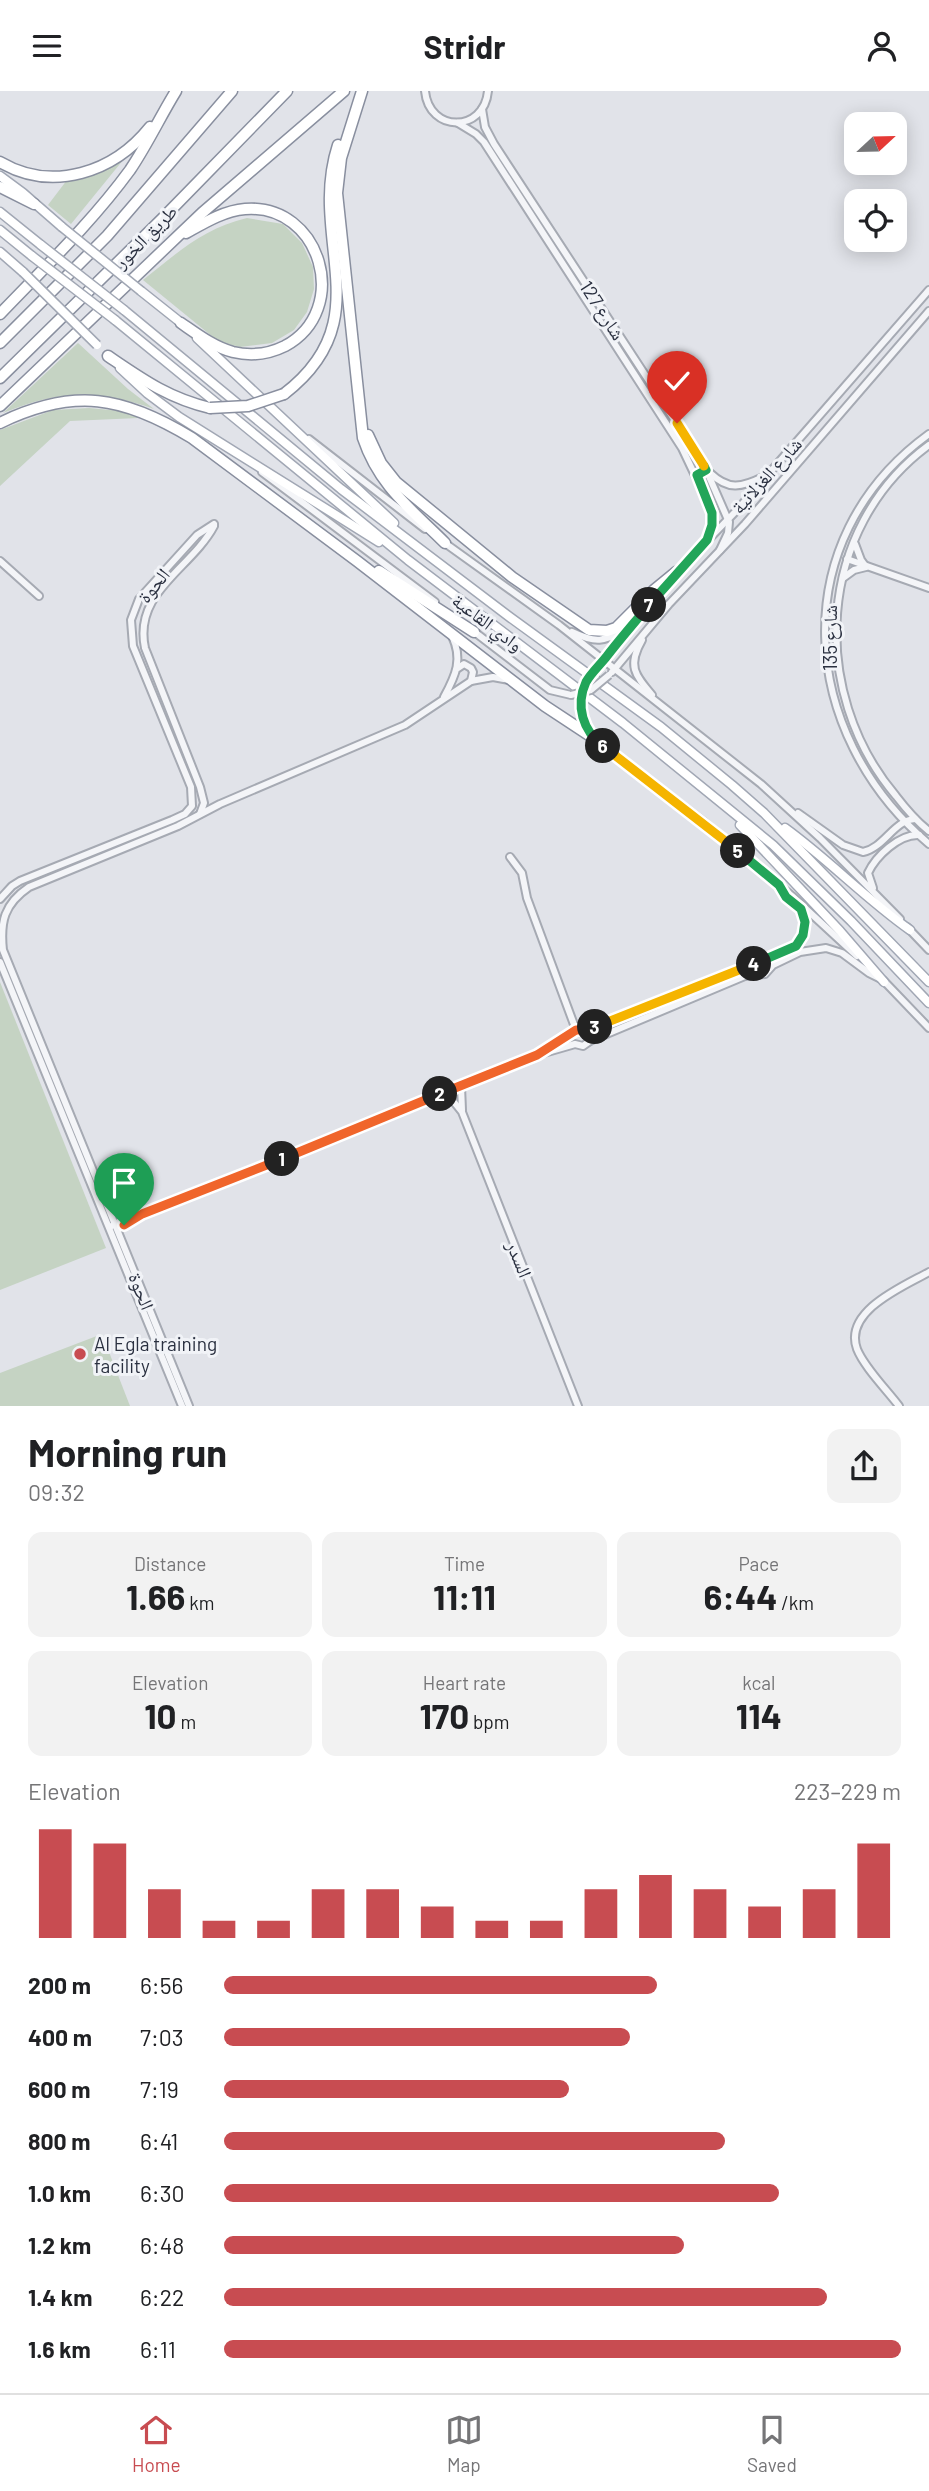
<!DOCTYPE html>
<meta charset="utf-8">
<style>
:root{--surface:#fff;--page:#f2f2f2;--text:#202124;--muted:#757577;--line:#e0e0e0;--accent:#c84c51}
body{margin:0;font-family:Barlow,"Noto Naskh Arabic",sans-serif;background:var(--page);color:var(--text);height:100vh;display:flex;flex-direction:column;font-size:26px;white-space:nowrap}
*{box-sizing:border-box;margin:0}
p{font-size:23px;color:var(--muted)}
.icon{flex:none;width:38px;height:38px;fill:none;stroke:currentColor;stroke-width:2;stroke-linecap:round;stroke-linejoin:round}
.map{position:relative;height:1315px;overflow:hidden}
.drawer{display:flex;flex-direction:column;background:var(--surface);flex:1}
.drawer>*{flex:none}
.needle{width:46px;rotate:68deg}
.fabs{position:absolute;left:844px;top:21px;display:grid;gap:14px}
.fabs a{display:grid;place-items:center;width:63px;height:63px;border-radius:14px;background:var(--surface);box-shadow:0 4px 18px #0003;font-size:35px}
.pin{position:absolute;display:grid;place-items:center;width:60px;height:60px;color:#fff;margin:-72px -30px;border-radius:50% 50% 50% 0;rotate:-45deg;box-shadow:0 0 7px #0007}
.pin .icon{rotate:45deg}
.km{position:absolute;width:35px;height:35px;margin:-18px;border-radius:50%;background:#222;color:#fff;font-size:19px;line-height:35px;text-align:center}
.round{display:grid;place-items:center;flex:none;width:74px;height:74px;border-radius:14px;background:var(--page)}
.head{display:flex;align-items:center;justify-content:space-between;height:119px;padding:0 28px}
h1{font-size:38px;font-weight:700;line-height:52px}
.figures{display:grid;grid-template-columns:repeat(3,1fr);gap:10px;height:119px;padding:7px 28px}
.figures div{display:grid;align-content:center;border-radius:14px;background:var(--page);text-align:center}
.figures b{font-size:35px;font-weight:700}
.figures small{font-size:19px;font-weight:400}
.figures p{font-size:19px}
.chart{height:196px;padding:14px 28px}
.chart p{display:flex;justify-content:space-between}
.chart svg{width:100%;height:126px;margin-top:7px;stroke:var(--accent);stroke-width:6}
ul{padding:0 28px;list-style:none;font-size:23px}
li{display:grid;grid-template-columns:112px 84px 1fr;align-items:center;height:52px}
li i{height:18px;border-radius:9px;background:var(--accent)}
header{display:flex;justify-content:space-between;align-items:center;height:91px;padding:0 28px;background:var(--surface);font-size:32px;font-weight:700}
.dock{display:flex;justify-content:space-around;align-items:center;height:98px;border-top:2px solid var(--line);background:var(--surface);font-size:19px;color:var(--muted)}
.dock a{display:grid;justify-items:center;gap:4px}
.dock .selected{color:var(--accent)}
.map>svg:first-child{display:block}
.green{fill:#c5d3c3}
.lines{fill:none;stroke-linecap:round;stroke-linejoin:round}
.minor-casing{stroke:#a6aab3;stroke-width:10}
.major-casing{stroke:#a1a7b4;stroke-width:11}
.highway-casing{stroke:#898f9f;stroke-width:13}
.minor{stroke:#f4f5f8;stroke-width:6}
.major{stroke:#fff;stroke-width:8}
.highway{stroke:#fff;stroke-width:10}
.minor-bridge-casing{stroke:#a6aab3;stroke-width:10;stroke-linecap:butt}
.major-bridge-casing{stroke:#a1a7b4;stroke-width:11;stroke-linecap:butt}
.highway-bridge-casing{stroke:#898f9f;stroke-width:13;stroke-linecap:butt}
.minor-bridge{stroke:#f4f5f8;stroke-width:6}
.major-bridge{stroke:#fff;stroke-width:8}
.highway-bridge{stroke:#fff;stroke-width:10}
.split-1-casing{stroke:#fff;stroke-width:14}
.split-2-casing{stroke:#fff;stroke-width:14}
.split-3-casing{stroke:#fff;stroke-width:14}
.split-4-casing{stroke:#fff;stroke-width:14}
.split-5-casing{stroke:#fff;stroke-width:14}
.split-6-casing{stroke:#fff;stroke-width:14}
.split-7-casing{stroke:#fff;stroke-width:14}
.split-8-casing{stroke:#fff;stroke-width:14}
.split-9-casing{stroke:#fff;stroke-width:14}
.split-1{stroke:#f0652b;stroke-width:9}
.split-2{stroke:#f0652b;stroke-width:9}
.split-3{stroke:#f0652b;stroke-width:9}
.split-4{stroke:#f5b400;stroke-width:9}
.split-5{stroke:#22a559;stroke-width:9}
.split-6{stroke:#f5b400;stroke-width:9}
.split-7{stroke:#22a559;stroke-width:9}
.split-8{stroke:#22a559;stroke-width:9}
.split-9{stroke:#f5b400;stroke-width:9}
.poi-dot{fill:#c84c51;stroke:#f1f3f7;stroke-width:2.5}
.labels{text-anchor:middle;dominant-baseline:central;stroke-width:6;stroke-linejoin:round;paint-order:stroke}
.street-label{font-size:19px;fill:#2a3040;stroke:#f1f3f7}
.poi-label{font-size:19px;fill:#2a3040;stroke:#f1f3f7;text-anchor:start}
</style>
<header><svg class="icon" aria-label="menu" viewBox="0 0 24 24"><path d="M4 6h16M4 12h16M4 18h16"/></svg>Stridr<svg class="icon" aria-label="person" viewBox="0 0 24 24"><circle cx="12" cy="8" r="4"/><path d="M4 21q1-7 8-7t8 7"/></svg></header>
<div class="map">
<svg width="929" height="1315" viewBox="0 0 929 1315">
<rect width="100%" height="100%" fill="#e1e3e9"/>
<g class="green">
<polygon points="128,63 71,133 48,114 67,89 90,84"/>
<path d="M 247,127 L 283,133 L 302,152 L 313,176 L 314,198 L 307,221 L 294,239 L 272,252 L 240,256 L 219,251 L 143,189 C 177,162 204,137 247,127 Z"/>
<path d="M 78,252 L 128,298 L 154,318 C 96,298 60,299 3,322 Z"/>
<polygon points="89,317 121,320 139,327 70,330 0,395 0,339 53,319"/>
<polygon points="0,891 106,1157 0,1199"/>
<polygon points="102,1243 130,1315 0,1315 0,1282"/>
</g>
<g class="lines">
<defs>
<g id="minor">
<path d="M 425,0 C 429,42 484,42 488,0"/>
<polyline points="482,18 485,36 494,53 704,374 729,431 728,442 720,459"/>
<polyline points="458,32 476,43 484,51 682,357 710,416 712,434 707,447"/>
<path d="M 929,343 C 783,449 798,642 929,753"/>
<polyline points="309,348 425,438"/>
<path d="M 929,354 C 816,437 808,601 896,705 C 906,718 916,730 929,740"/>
<polyline points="262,381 435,511"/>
<path d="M 710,382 C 728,399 741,397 763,386"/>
<polyline points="442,450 559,534 761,693 820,747 900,828"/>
<polyline points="847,468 929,497"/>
<polyline points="0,470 39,505"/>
<polyline points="674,484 738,418 929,199"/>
<polyline points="843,487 854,479 866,476 861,469 855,453"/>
<polyline points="472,539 550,599 571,604"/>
<path d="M 572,541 C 597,553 603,550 627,539"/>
<path d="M 642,549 C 627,575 635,584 652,604"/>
<polyline points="603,571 664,495"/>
<polyline points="458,577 464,573 471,577 473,581 471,590"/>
<polyline points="612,581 669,513 745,433 929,220"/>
<path d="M 444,606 C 456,584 463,568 452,545"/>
<polyline points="581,609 584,630 592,646 704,731 792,805 857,865"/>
<path d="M 798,722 L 843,754 L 863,761 C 884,757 894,729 915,728"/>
<path d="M 200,723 L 204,712 L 200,696 L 145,557 C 133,501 191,478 214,435"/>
<polyline points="510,766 522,782 527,807 576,939"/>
<path d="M 873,797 L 868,782 C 876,765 899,743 919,744"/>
<polyline points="0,808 12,795 20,790 172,729 185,723 192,715 191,696 133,555 131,529 139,508 197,444 214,433"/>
<polyline points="907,836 929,859"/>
<polyline points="0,871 182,1315"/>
<polyline points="883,889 929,937"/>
<path d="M 587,939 L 790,859 C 805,848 811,827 796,814"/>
<polyline points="545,960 580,937 589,942 590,950"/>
<polyline points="461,995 462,1019"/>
<polyline points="446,1001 462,1021 578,1315"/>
<polyline points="115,1134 127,1133 141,1125"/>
<polyline points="110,1136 125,1127 142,1123 537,964 575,953 583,955 590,950 745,885 765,883 773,874 800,861 826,857 842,862 869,882 879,887"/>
<path d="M 189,1315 L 3,859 C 0,831 4,813 29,796 L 178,735 L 220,713 L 405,634 L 471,590 L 493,586 L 509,589"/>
<path d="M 899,1315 C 887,1299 864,1276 857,1258 C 843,1220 904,1195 929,1181"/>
</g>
<g id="major">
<polyline points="0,85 23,102 62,136"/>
<polyline points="0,121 41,154"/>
<polyline points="0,139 32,165"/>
<polyline points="0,161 23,181"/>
<polyline points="141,200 185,235"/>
<polyline points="124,219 341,398 511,527 661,636 732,694 764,722 929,891"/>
<polyline points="115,229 408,469 623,632 773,754 851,830 929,912"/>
<polyline points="197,247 394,432"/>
<polyline points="120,277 147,302 179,326 379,451"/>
<polyline points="740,734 840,840 884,891"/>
<path d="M 785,737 C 829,769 866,808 910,839"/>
</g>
<g id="highway">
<path d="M 362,0 L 341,67 L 337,102 L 363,347 C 379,395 411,418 445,452"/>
<path d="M 0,71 C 53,102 114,81 150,36"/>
<polyline points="0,96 34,113"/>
<path d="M 0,223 C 45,176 92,131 130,79 C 147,54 160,26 176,0"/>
<path d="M 181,232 C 197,243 214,256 233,261 C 250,265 269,263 285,255 C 352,219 321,112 245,118 C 223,120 204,132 186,142"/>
<polyline points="0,252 107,145 232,0"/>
<path d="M 108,265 C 142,288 168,307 210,317"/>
<polyline points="0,287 162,128 287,0"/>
<path d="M 284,303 C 382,228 307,149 338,54"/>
<polyline points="0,315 202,122 344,0"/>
<path d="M 0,332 C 74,296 123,305 192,347 L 357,470 L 545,615 L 592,646"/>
<polyline points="368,344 381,372 396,391 512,486 589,539 607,540 616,537 654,499 676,481"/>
<polyline points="379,480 474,541"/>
</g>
</defs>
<use href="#minor" class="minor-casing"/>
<use href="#major" class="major-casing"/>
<use href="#highway" class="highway-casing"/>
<use href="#minor" class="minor"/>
<use href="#major" class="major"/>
<use href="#highway" class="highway"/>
<defs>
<g id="minor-bridge">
<polyline points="571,604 591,599 609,584"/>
<polyline points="581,609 587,591 598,576"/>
</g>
<g id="major-bridge">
<polyline points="62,136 141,200"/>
<polyline points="41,154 124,219"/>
<polyline points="32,165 115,229"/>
<polyline points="23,181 97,254"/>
</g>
<polyline id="highway-bridge" points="210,317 248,315 284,303"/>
</defs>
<use href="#minor-bridge" class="minor-bridge-casing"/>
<use href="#major-bridge" class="major-bridge-casing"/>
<use href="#highway-bridge" class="highway-bridge-casing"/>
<use href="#minor-bridge" class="minor-bridge"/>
<use href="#major-bridge" class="major-bridge"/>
<use href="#highway-bridge" class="highway-bridge"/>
</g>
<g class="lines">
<defs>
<polyline id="split-1" points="124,1134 142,1123 282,1068"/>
<polyline id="split-2" points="282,1068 440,1003"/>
<polyline id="split-3" points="440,1003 537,964 576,939 587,939 595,936"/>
<polyline id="split-4" points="595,936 754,873"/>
<polyline id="split-5" points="738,760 779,794 786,806 801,818 805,831 803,844 796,855 754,873"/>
<polyline id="split-6" points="603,655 738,760"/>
<path id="split-7" d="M 603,655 C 583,640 575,615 586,591 C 591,582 600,574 607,565 C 620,548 635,531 649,514"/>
<polyline id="split-8" points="649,514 707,449 712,434 712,422 697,384 706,379 704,375"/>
<polyline id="split-9" points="677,332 704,375"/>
</defs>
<use href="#split-1" class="split-1-casing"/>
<use href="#split-2" class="split-2-casing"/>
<use href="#split-3" class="split-3-casing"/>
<use href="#split-4" class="split-4-casing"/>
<use href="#split-5" class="split-5-casing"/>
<use href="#split-6" class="split-6-casing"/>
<use href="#split-7" class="split-7-casing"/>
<use href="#split-8" class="split-8-casing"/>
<use href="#split-9" class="split-9-casing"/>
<use href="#split-1" class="split-1"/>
<use href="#split-2" class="split-2"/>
<use href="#split-3" class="split-3"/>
<use href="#split-4" class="split-4"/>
<use href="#split-5" class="split-5"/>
<use href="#split-6" class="split-6"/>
<use href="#split-7" class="split-7"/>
<use href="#split-8" class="split-8"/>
<use href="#split-9" class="split-9"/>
</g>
<circle class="poi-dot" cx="80" cy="1263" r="7"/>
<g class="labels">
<g class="street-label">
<text transform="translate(145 145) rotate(-45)">طريق الخور</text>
<text transform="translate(603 219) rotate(57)">شارع 127</text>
<text transform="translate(766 384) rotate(-48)">شارع الغزلانية</text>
<text transform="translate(153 494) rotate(-51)">الحوة</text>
<text transform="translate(488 531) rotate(37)">وادي القاعية</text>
<text transform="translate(829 547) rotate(-90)">شارع 135</text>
<text transform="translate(520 1168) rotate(68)">السدر</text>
<text transform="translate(142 1200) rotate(68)">الحوة</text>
</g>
<g class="poi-label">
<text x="94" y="1252">Al Egla training<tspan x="94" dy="22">facility</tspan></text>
</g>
</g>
</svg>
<div class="fabs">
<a><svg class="needle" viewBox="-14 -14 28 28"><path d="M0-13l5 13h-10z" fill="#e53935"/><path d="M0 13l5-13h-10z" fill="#757577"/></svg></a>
<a><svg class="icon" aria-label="locate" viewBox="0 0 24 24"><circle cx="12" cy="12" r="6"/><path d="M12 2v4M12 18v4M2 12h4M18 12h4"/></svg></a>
</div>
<div class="pin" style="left:124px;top:1134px;background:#1e9e55"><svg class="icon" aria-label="arrive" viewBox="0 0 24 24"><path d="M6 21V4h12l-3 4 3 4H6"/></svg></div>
<div class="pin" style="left:677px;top:332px;background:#d93025"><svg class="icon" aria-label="check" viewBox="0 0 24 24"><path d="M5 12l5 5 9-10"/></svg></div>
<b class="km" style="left:282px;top:1068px">1</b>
<b class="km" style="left:440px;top:1003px">2</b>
<b class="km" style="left:595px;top:936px">3</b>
<b class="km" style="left:754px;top:873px">4</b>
<b class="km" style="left:738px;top:760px">5</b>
<b class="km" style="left:603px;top:655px">6</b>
<b class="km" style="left:649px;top:514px">7</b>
</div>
<section class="drawer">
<div class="head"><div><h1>Morning run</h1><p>09:32</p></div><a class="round"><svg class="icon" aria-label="share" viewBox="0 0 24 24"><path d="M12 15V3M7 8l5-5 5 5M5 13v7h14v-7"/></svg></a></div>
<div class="figures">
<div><p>Distance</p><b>1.66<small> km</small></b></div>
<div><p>Time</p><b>11:11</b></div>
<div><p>Pace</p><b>6:44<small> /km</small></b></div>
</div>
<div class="figures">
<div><p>Elevation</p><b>10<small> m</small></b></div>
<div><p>Heart rate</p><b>170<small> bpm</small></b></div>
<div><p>kcal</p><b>114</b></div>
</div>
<div class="chart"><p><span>Elevation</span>223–229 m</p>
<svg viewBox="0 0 160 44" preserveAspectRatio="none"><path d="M5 44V6M15 44V11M25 44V27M35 44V38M45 44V38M55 44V27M65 44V27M75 44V33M85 44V38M95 44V38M105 44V27M115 44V22M125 44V27M135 44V33M145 44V27M155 44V11"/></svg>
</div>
<ul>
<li><b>200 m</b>6:56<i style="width:64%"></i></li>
<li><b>400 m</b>7:03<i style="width:60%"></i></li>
<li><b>600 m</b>7:19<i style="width:51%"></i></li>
<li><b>800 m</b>6:41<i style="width:74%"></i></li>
<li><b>1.0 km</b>6:30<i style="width:82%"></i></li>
<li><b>1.2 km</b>6:48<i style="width:68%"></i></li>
<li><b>1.4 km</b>6:22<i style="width:89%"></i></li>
<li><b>1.6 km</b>6:11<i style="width:100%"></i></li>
</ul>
</section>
<nav class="dock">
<a class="selected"><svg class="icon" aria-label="home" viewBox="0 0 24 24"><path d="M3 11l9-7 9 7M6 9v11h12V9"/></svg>Home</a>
<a><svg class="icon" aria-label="map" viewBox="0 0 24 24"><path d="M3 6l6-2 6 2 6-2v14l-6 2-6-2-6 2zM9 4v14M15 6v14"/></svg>Map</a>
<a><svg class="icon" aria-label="saved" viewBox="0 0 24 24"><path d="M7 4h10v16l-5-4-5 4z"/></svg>Saved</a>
</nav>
